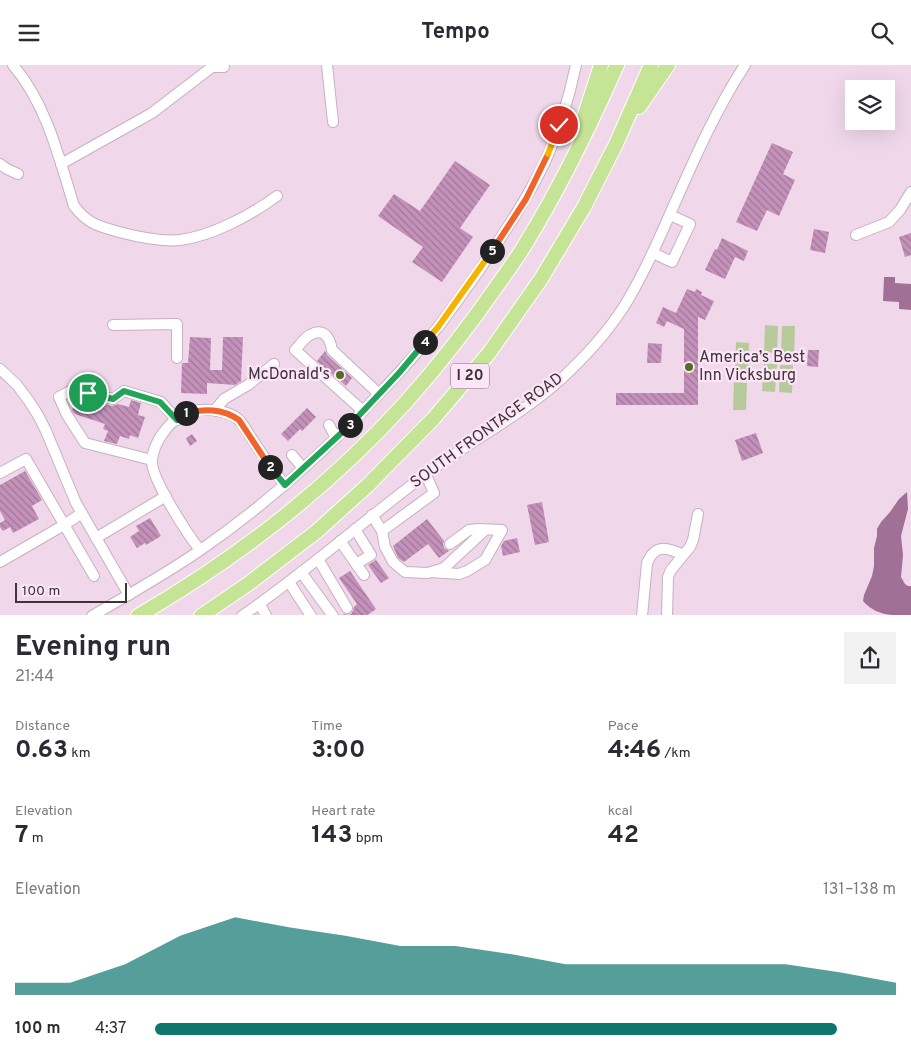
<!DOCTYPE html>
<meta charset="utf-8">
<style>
:root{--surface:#fff;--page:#f2f2f3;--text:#2b2b33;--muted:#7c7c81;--accent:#0f766e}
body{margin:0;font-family:Overpass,sans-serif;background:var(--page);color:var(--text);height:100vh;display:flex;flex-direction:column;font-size:19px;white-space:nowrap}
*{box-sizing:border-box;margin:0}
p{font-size:16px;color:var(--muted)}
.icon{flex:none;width:28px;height:28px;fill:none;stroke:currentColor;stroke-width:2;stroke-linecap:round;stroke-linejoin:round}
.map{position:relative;height:550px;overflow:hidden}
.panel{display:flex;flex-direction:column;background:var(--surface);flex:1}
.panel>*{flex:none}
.controls{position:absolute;left:845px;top:15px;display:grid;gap:10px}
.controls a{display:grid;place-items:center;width:50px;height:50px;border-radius:0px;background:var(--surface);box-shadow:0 5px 20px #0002;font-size:25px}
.scale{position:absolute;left:15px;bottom:12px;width:112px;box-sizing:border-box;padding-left:5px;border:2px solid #3e343c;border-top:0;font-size:14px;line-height:18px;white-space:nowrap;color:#3e343c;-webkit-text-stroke:4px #fde5f8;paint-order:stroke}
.pin{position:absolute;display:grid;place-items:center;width:42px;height:42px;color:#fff;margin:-21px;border:2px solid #fff;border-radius:50%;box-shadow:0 1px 5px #0007}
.km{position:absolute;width:25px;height:25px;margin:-12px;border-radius:50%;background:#222;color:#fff;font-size:14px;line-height:25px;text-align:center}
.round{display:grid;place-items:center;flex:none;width:52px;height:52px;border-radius:0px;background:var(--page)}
.summary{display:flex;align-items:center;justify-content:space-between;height:85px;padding:0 15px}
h1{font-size:28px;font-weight:700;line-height:38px}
.metrics{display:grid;grid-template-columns:repeat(3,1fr);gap:8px;height:85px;padding:5px 15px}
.metrics div{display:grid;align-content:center}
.metrics b{font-size:25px;font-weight:700}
.metrics small{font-size:14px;font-weight:400}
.metrics p{font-size:14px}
.chart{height:140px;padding:10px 15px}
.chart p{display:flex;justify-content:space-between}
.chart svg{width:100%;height:90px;margin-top:5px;fill:var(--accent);opacity:.7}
ul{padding:0 15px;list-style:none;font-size:16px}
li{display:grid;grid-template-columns:80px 60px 1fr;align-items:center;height:38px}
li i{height:12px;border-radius:6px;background:var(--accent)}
header{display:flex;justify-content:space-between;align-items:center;height:65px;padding:0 15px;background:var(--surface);font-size:22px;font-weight:700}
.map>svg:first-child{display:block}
.green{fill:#b7ca9a}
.water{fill:#a17097}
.building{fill:url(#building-back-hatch)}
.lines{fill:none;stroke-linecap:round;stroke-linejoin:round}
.minor-casing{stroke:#c7b0c1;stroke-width:12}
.highway-casing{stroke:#fff;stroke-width:16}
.minor{stroke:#fff;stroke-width:10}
.highway{stroke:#c6e495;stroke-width:14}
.split-1-casing{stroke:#fff;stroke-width:10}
.split-2-casing{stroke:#fff;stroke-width:10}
.split-3-casing{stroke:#fff;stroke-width:10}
.split-4-casing{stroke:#fff;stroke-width:10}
.split-5-casing{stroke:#fff;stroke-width:10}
.split-6-casing{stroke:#fff;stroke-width:10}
.split-7-casing{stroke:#fff;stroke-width:10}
.split-1{stroke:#22a559;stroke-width:6}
.split-2{stroke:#f0652b;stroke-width:6}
.split-3{stroke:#22a559;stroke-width:6}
.split-4{stroke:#22a559;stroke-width:6}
.split-5{stroke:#f5b400;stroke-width:6}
.split-6{stroke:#f0652b;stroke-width:6}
.split-7{stroke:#f5b400;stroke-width:6}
.poi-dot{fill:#536c1d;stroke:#fde5f8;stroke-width:2}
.labels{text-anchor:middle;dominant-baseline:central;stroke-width:4.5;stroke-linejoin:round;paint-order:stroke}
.shield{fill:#fde5f8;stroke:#776974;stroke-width:1}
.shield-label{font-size:15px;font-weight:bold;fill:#3e343c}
.poi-label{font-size:16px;fill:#3e343c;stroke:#fde5f8;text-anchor:start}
.street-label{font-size:16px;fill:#3e343c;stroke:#fde5f8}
</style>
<header><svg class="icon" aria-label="menu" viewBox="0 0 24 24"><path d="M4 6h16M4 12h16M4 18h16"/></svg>Tempo<svg class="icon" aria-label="search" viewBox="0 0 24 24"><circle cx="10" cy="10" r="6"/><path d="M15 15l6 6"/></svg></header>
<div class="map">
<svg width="911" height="551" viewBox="0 0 911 551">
<defs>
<pattern id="building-back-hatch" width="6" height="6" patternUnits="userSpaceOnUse" patternTransform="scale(1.25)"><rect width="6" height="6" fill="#c391b9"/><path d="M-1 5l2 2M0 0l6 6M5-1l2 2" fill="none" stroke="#a07798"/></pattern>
</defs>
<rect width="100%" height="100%" fill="#f0d8ea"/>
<g class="green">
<polygon points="765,260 778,261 777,288 764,287"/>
<polygon points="782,261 795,261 794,289 781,288"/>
<polygon points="736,277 749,278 748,305 735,305"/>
<polygon points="764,299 777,299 775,327 762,326"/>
<polygon points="780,300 793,300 792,328 779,327"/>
<polygon points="734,317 747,318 746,345 733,345"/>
</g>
<g class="water">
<polygon points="884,212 895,212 895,218 911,219 911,245 899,244 899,237 883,236"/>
<path d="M 907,427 L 908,444 L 901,471 L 903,490 L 901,512 L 905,519 L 908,521 L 911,521 L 911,550 C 893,551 876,551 863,536 L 864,530 L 872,511 L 874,501 L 874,483 L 877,471 L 877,464 L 881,457 L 890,447 L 899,434 Z"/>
</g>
<g class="building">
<polygon points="772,78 793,87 783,109 795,115 779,151 767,145 757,166 736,157"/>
<polygon points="455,96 490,120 460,163 473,172 442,217 412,197 423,182 378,151 394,129 420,146"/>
<polygon points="814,164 829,167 825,188 810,185"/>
<polygon points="911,168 911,190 905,192 899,172"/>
<polygon points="722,173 748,186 744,196 735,192 725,214 705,205 715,184 717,185"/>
<polygon points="687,224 695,227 696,224 702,227 701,230 714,236 705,255 698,252 698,340 616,340 616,328 684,328 684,264 667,256 664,262 656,258 663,242 676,248"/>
<polygon points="190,272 211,273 210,305 222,305 223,272 243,272 241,316 235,320 207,318 207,329 181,328 182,298 188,298"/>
<polygon points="648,278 662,279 661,298 647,298"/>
<polygon points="808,285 819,285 818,302 807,301"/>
<polygon points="325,286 327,290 352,313 346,321 317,296"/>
<polygon points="77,332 112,341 118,339 129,342 131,335 141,338 138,350 145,352 138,373 130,370 129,374 120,371 117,379 104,376 108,366 103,364 105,359 75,349 73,347 72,345"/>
<polygon points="307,343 316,352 302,366 300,364 288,376 281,369"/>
<polygon points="756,368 763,388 742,396 735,375"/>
<polygon points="192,369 197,376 190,381 186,373"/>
<polygon points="25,406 42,435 32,441 39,454 13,468 10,462 3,466 0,462 0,458 5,455 0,446 0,420"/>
<polygon points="542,437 549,477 535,480 527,440"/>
<polygon points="150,453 161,471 146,480 145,478 137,483 130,472 139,466 136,461"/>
<polygon points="427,454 444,476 443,479 444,483 449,486 439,493 428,479 404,497 398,493 393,481"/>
<polygon points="517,473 520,487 503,491 501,481 504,476"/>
<polygon points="376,495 389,513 381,518 368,500"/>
<polygon points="350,506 376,544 366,551 341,551 344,549 348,550 351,549 353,546 354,542 357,539 339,513"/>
</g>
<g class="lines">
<defs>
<g id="minor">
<path d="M 13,0 C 47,40 59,93 74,141 C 88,159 98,161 119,167 C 138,172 160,177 180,175 C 212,171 251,150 277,131"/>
<polyline points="327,0 333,57"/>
<polyline points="0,99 7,104 18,109"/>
<polyline points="61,99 152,48 212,2 224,2"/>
<polyline points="856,170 889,157 900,145 911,127"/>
<polyline points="653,188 672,197 690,159 670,150"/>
<polyline points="113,260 177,259 177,293"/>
<polyline points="0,304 17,320 29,336 39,352 46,366 76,438 129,530"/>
<polyline points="215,345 224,334 248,320 274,299"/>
<path d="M 363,346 L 295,285 C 300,280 304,273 310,270 C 324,262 330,273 332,285 L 379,329"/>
<polyline points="329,360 336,373"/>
<polyline points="292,390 303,403"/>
<polyline points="152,395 85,378 67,350 59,332 74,324 113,334 124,326 161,337 177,355"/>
<polyline points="0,408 26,394 94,511"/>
<polyline points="372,450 382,466 434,428 426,410"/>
<polyline points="355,464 371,490 356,499"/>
<polyline points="382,466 385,482 393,497 405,507 428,508 444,503 485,465"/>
<polyline points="96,473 166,431"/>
<polyline points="340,476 364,510"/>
<path d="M 200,485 C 188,470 150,412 152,395 C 154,376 168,358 184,349 C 193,344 208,344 218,346 C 225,347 233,349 239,355 C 245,361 249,370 254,377 C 264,392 274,406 285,420"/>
<polyline points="318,494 347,543"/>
<polyline points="0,497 64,460 82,448"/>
<polyline points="301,507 333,551"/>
<polyline points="431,507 459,509 467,506 485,495 502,465 478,464 469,465 450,479"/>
<polyline points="289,517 311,551"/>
<polyline points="260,539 266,551"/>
<path d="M 92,551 C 128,530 164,510 199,486 C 264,441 324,388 378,330 C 399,308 419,286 438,262 C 452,244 465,225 478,207 C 502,171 526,136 545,97 C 559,66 569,33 576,0"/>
<path d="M 242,551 C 309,505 369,451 434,403 C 475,374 522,349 560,315 C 583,294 606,269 623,243 C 640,216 653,187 666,158 C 690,104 713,49 745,0"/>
<path d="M 642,551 L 647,498 C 655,479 667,482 683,490"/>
<polyline points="667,551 668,512 671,505 690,482 693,475 698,449"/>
</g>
<g id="highway">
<polyline points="639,42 668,0"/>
<polyline points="583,56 601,0"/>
<path d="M 138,551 C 236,494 330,421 406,337 C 439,300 470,260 499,218 C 508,205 518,192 526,178 C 561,121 590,61 617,0"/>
<polyline points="201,551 248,519 316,467 367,421 434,353 489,288 541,214 584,142 616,79 651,0"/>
</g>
</defs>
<use href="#minor" class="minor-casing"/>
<use href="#highway" class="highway-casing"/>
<use href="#minor" class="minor"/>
<use href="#highway" class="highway"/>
</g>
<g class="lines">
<defs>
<polyline id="split-1" points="88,328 113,334 124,326 160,337 177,355 186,348"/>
<path id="split-2" d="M 186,348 C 204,344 222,343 239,355 L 270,402"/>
<polyline id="split-3" points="270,402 285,420 350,360"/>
<polyline id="split-4" points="350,360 399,308 425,277"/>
<polyline id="split-5" points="425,277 438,262 492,186"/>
<polyline id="split-6" points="492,186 526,134 548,89"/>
<polyline id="split-7" points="548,89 559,60"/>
</defs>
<use href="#split-1" class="split-1-casing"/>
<use href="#split-2" class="split-2-casing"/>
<use href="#split-3" class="split-3-casing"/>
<use href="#split-4" class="split-4-casing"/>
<use href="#split-5" class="split-5-casing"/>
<use href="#split-6" class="split-6-casing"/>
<use href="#split-7" class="split-7-casing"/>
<use href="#split-1" class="split-1"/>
<use href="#split-2" class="split-2"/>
<use href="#split-3" class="split-3"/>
<use href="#split-4" class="split-4"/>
<use href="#split-5" class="split-5"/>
<use href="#split-6" class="split-6"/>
<use href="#split-7" class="split-7"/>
</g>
<g class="poi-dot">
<circle cx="689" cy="302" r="5"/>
<circle cx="340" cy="310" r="5"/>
</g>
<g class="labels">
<rect class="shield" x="451" y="298.5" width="38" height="25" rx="4"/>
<g class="shield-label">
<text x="470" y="311">I 20</text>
</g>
<g class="poi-label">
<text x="699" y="293">America’s Best<tspan x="699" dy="18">Inn Vicksburg</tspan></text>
<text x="330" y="310" text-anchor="end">McDonald's</text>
</g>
<g class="street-label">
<text transform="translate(487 366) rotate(-36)">SOUTH FRONTAGE ROAD</text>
</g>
</g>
</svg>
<div class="controls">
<a><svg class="icon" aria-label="layers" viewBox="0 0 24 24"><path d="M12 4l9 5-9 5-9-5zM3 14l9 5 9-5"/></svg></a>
</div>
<div class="scale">100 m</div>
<div class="pin" style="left:88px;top:328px;background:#1e9e55"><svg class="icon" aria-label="arrive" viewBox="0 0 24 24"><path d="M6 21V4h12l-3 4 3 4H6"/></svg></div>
<div class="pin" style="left:559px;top:60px;background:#d93025"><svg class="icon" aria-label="check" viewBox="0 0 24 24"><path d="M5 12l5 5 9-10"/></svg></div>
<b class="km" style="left:186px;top:348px">1</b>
<b class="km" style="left:270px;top:402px">2</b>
<b class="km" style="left:350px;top:360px">3</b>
<b class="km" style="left:425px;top:277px">4</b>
<b class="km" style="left:492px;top:186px">5</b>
</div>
<section class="panel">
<div class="summary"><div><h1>Evening run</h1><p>21:44</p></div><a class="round"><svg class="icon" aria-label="share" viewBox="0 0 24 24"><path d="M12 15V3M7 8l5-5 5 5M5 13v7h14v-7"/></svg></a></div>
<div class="metrics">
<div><p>Distance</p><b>0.63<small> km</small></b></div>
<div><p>Time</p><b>3:00</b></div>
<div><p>Pace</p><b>4:46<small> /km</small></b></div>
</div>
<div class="metrics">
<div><p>Elevation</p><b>7<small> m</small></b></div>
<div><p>Heart rate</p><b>143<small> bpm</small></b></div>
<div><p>kcal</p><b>42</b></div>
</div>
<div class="chart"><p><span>Elevation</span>131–138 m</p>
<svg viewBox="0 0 160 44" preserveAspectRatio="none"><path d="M0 44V38L10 38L20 29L30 15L40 6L50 11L60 15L70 20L80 20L90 24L100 29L110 29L120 29L130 29L140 29L150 33L160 38V44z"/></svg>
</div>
<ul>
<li><b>100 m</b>4:37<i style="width:92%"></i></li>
</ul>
</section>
